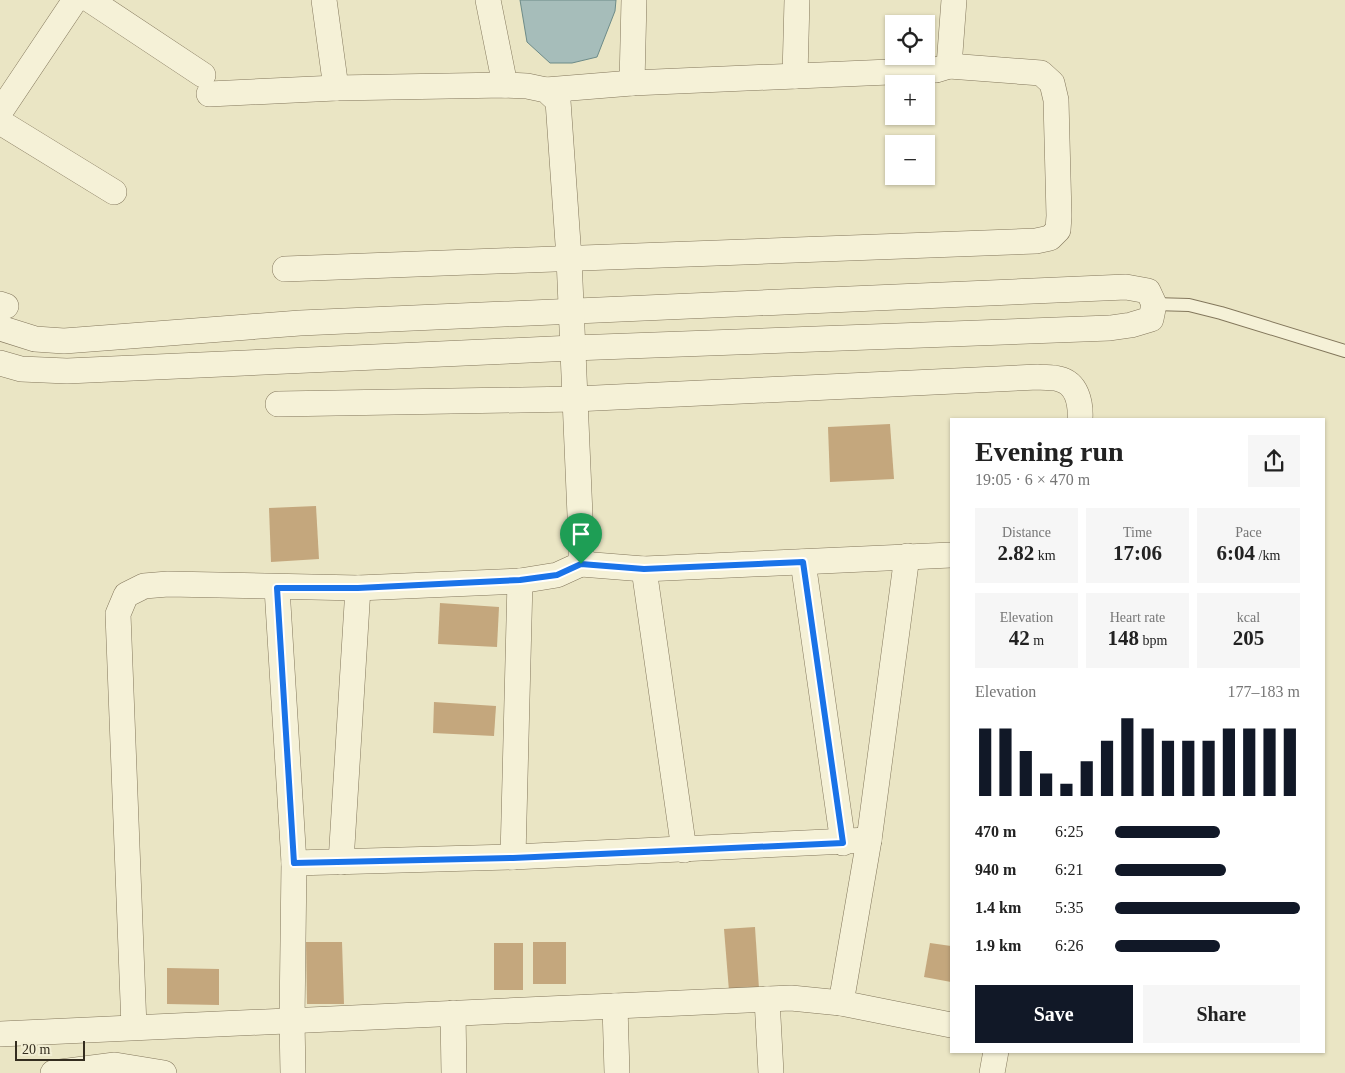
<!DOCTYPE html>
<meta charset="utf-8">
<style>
:root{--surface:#fff;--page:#f6f6f6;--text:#222;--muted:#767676;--accent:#111827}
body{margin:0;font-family:"Times New Roman",serif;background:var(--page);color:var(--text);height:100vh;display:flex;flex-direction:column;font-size:19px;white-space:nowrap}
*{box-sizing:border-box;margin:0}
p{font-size:16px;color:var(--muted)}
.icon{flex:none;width:28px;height:28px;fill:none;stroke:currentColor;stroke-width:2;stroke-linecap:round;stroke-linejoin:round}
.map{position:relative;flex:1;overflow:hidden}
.details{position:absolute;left:950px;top:418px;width:375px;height:635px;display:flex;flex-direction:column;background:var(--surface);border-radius:0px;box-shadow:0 1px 4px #0004}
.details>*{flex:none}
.buttons{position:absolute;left:885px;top:15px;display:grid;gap:10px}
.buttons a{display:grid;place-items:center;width:50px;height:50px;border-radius:0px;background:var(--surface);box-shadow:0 1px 4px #0004;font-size:25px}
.scale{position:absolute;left:15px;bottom:12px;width:70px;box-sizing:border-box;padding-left:5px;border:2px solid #342d1f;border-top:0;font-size:14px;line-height:18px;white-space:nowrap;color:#342d1f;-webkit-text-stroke:4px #f2eed3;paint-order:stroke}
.pin{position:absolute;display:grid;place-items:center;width:42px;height:42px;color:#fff;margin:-51px -21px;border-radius:50% 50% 50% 0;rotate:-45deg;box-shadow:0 0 5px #0007}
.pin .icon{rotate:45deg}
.round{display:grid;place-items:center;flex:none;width:52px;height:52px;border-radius:0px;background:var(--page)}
.head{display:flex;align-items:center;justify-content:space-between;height:85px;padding:0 25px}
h1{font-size:28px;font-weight:700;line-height:38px}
.figures{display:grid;grid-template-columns:repeat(3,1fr);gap:8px;height:85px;padding:5px 25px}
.figures div{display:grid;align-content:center;border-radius:0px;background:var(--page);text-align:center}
.figures b{font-size:21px;font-weight:700}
.figures small{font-size:14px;font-weight:400}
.figures p{font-size:14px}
.chart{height:140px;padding:10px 25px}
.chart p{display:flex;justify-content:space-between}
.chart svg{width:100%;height:90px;margin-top:5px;stroke:var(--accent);stroke-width:6}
.action{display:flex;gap:10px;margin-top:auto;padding:10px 25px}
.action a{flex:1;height:58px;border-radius:0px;background:var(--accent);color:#fff;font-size:20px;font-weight:700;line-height:58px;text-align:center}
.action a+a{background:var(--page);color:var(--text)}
ul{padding:0 25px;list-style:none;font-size:16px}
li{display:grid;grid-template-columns:80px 60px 1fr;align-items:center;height:38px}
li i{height:12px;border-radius:6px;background:var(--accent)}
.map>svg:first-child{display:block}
.water{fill:#a6bdba;stroke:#6d8b88}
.building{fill:#c4a77d}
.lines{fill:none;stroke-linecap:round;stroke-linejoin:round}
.lane-casing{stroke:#83775c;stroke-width:14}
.street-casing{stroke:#83775c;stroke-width:26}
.lane{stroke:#f5f1d7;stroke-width:12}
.street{stroke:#f5f1d7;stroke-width:25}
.route-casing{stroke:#fff;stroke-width:10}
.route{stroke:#1a73e8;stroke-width:6}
</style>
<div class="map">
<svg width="1345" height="1073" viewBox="0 0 1345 1073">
<rect width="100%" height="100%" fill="#eae5c4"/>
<polygon class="water" points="520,0 616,0 615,11 597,57 572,63 550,63 527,42"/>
<g class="building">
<polygon points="890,424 894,479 830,482 828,427"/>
<polygon points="316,506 319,559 271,562 269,508"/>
<polygon points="440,603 499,607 497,647 438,644"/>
<polygon points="434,702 496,706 494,736 433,733"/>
<polygon points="755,927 759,989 729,991 724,929"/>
<polygon points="306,942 342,942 344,1004 307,1004"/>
<rect x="533" y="942" width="33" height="42"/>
<rect x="494" y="943" width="29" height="47"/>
<polygon points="930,943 951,946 951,982 924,977"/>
<polygon points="167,968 219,969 219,1005 167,1004"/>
</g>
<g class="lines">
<defs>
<polyline id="lane" points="1154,304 1189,305 1221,313 1345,351"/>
<g id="street">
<polyline points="90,0 203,75"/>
<polyline points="324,0 336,88"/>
<polyline points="488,0 505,85"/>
<polyline points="795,76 797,0"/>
<polyline points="632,83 634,0"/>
<polyline points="546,90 632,83 936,70 949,66 954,0"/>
<polyline points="0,112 75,0"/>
<polyline points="0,122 114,192"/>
<polyline points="285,269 1036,241 1050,238 1058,230 1059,216 1056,100 1052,83 1041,73 949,66"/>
<polyline points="0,304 6,306"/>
<polyline points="0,328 35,339 64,341 300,323 1126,287 1148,291 1154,304 1151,319 1131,325 1110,328 573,348 67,371 21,369 0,363"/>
<path d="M 278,404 L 575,399 L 1038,377 C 1045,378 1052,377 1059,379 C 1077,383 1081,403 1080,419"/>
<polyline points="803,562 843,843"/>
<polyline points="581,564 644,569 951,555"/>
<polyline points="644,569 684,850"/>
<polyline points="277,588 294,863 292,1021 293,1073"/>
<polyline points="513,857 520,581"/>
<polyline points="341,862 358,588"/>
<polyline points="294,863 513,857 869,840"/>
<polyline points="767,999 771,1073"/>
<polyline points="841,1003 869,840 907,556"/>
<polyline points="615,1006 617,1073"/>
<polyline points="453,1013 454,1073"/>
<polyline points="134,1027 118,614 126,595 144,586 168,584 358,588 520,581 557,575 581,564 581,539 569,258 558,101 546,90 527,86 505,85 336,88 209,94"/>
<polyline points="0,1034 791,998 841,1003 951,1025"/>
<polyline points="53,1073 115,1065 164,1073"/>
<polyline points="992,1073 996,1051"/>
</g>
</defs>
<use href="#lane" class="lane-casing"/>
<use href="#street" class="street-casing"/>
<use href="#lane" class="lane"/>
<use href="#street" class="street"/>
</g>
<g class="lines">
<defs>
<polygon id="route" points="803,562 843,843 513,858 294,863 277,588 358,588 520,580 557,575 581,564 644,569"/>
</defs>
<use href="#route" class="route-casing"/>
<use href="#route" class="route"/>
</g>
</svg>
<div class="buttons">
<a><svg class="icon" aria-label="locate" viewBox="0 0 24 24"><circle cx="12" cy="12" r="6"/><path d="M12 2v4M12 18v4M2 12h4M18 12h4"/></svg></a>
<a>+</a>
<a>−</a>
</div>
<div class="scale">20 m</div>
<div class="pin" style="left:581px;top:564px;background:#1e9e55"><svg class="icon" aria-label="arrive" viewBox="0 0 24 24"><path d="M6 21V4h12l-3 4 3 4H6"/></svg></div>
<section class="details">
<div class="head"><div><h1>Evening run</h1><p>19:05 · 6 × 470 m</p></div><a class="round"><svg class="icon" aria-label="share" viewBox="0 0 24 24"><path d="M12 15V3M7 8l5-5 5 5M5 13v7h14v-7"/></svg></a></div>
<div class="figures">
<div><p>Distance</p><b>2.82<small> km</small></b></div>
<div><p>Time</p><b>17:06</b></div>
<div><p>Pace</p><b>6:04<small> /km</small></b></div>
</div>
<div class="figures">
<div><p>Elevation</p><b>42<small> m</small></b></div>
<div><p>Heart rate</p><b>148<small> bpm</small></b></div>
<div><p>kcal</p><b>205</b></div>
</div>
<div class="chart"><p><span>Elevation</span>177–183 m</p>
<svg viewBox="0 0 160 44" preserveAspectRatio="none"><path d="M5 44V11M15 44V11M25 44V22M35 44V33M45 44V38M55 44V27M65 44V17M75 44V6M85 44V11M95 44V17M105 44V17M115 44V17M125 44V11M135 44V11M145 44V11M155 44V11"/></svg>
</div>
<ul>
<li><b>470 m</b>6:25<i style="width:57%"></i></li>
<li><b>940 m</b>6:21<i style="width:60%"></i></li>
<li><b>1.4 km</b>5:35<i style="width:100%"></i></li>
<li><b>1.9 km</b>6:26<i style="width:57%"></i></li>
</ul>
<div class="action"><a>Save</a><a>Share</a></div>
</section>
</div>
